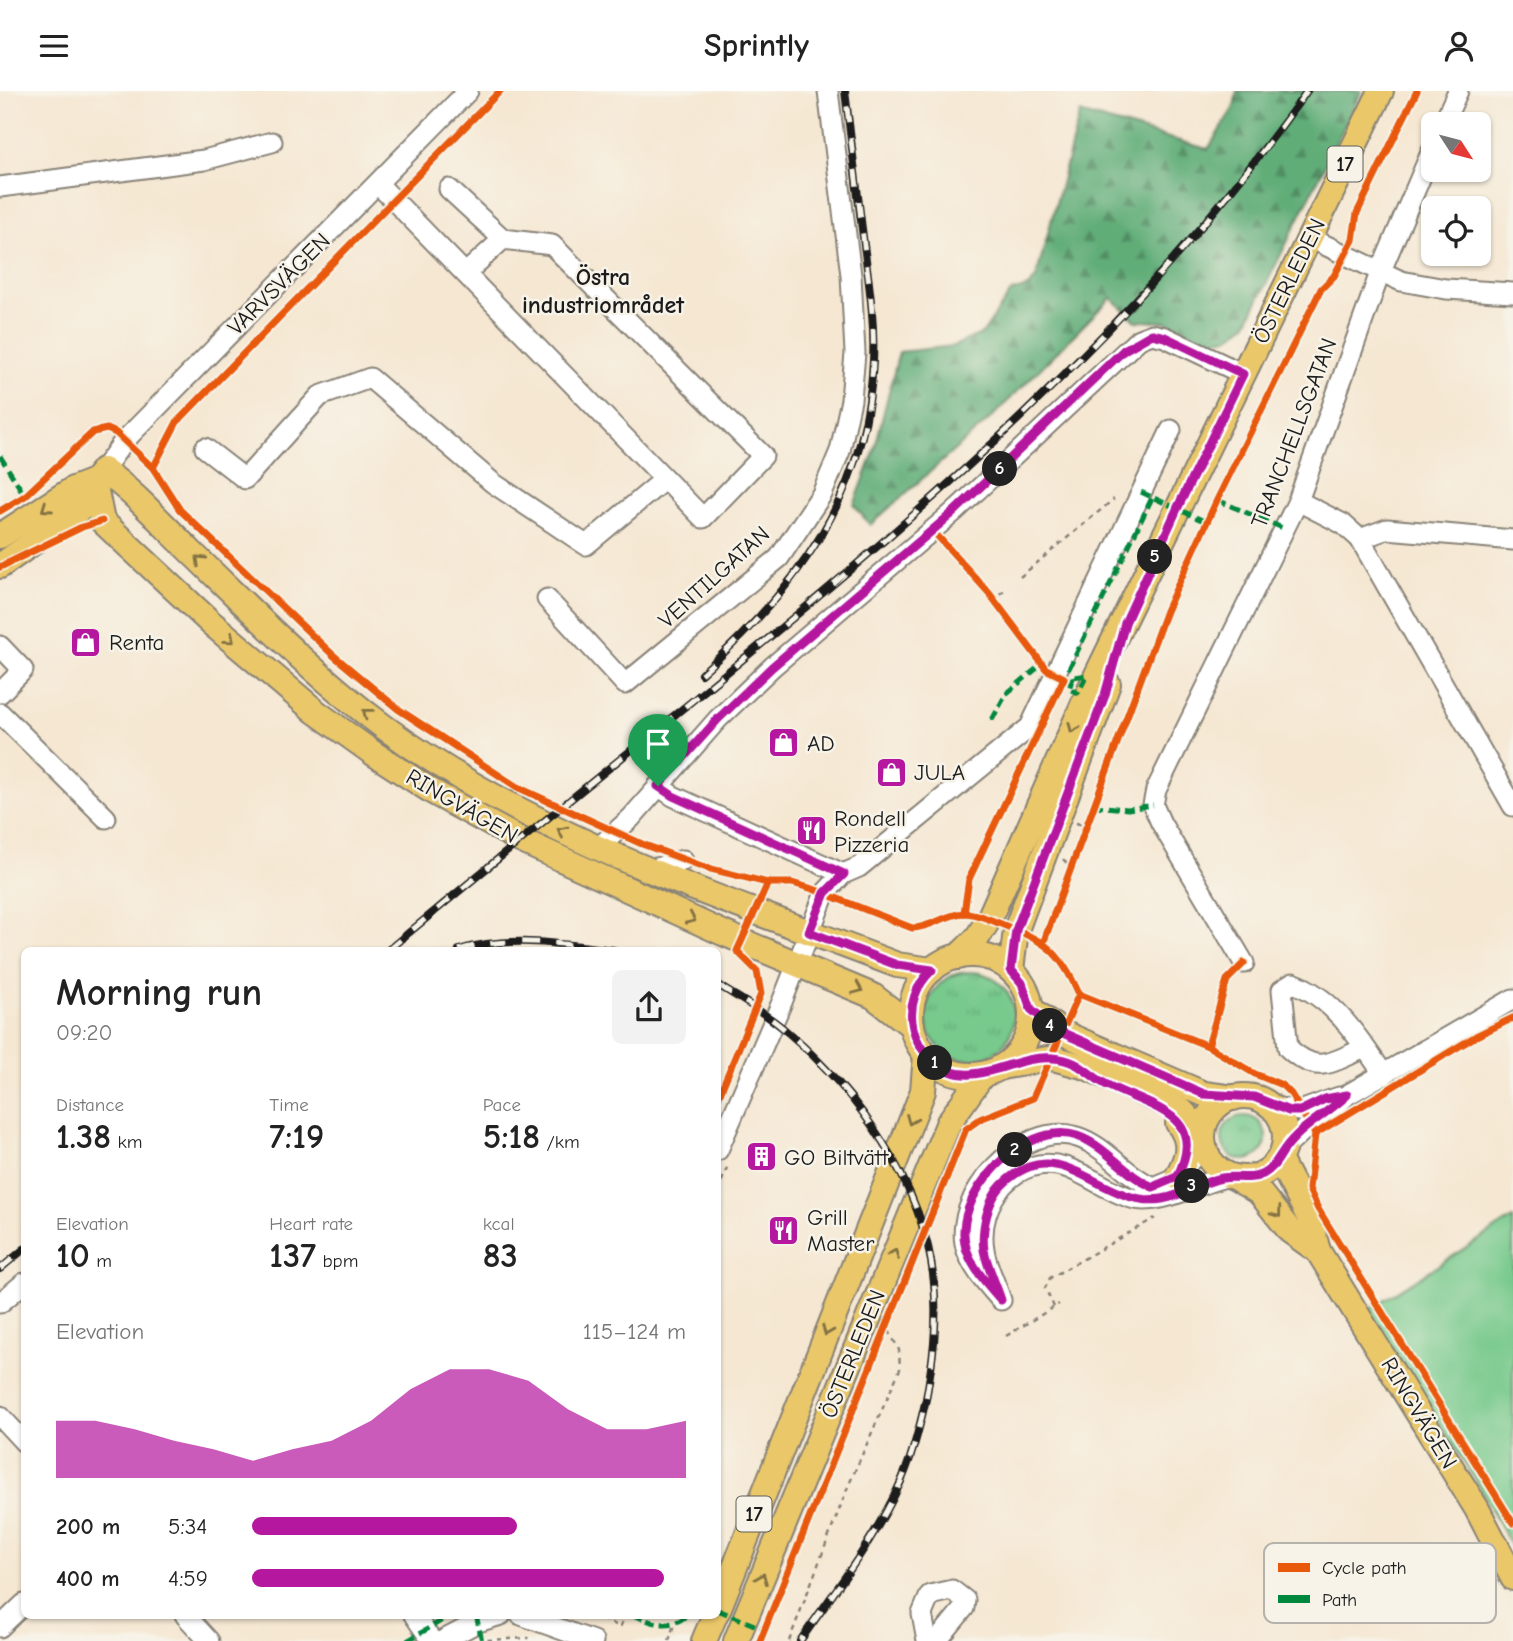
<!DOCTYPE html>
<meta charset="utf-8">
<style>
:root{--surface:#fff;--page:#f2f2f2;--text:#222;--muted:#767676;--accent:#b5179e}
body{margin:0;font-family:"Comic Neue",sans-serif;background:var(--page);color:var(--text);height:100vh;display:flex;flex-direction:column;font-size:26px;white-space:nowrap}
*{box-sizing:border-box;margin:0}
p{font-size:23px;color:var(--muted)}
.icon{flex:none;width:38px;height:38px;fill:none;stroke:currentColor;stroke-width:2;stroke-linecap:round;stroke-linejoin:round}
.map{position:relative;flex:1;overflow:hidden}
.sheet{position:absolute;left:21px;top:856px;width:700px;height:672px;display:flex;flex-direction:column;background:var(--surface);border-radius:10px;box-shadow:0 2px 5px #0004}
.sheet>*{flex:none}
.needle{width:46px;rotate:126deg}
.tools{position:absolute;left:1421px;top:21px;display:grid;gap:14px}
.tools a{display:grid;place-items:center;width:70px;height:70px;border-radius:10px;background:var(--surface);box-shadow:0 2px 5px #0004;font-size:35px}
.pin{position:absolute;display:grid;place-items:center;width:60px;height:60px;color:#fff;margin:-72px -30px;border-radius:50% 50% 50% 0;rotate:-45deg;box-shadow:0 0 7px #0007}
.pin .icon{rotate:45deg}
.km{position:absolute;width:35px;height:35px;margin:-18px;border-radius:50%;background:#222;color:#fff;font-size:19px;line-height:35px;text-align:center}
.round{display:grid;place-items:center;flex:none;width:74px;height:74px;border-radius:10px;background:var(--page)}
.headline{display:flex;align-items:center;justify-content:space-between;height:119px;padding:0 35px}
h1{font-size:38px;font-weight:700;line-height:52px}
.figures{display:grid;grid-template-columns:repeat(3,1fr);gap:10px;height:119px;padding:7px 35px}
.figures div{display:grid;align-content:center}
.figures b{font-size:35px;font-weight:700}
.figures small{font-size:19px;font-weight:400}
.figures p{font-size:19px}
.chart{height:196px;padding:14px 35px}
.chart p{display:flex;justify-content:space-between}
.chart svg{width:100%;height:126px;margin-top:7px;fill:var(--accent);opacity:.7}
ul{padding:0 35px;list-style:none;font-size:23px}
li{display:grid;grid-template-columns:112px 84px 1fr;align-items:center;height:52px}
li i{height:18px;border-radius:9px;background:var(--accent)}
header{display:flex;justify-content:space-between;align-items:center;height:91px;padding:0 35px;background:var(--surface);font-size:32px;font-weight:700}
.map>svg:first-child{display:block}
.grass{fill:url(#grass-tufts);stroke:#4a7254;stroke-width:2}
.forest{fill:url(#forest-firs);stroke:#3e644a;stroke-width:2}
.green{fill:#77c98c;stroke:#4a7254;stroke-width:2}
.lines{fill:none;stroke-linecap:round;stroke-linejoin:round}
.minor-casing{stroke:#888277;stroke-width:23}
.major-casing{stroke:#888277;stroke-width:28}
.path{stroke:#888277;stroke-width:2.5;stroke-dasharray:5 5;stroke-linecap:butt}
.minor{stroke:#fff;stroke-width:19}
.major{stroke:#eac769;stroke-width:24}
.rail-casing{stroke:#1c1c1c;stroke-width:8}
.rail{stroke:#f7f3e8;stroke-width:5;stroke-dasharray:16;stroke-linecap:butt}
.quiet{stroke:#00873e;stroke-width:5;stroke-dasharray:10 5;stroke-linecap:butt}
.cycleway-casing{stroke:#f7f3e8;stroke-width:11}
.cycleway{stroke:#e8590c;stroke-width:7}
.oneway{stroke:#837242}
.route-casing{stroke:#fff;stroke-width:14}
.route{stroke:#b5179e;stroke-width:9}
.labels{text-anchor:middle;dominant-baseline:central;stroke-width:5;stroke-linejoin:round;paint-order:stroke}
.shield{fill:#f7f3e8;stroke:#5e5c59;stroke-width:2}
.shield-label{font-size:21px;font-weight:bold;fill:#1c1c1c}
.street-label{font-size:23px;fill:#1c1c1c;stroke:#f7f3e8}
.poi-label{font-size:23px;fill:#1c1c1c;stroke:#f7f3e8;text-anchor:start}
.neighbourhood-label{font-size:24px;font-weight:bold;fill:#1c1c1c;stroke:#f7f3e8}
.key{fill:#f7f3e8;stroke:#b5b2ab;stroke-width:2}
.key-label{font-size:19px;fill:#1c1c1c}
</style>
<header><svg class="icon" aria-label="menu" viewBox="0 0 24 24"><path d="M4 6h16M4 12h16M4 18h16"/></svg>Sprintly<svg class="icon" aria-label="person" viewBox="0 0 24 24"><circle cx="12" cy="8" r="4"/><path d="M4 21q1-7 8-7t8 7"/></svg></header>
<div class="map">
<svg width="1513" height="1550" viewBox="0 0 1513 1550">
<defs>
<pattern id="grass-tufts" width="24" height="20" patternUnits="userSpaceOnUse" patternTransform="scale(1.75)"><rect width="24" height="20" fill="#77c98c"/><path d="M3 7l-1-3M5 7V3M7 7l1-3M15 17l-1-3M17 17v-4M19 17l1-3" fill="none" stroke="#66ac78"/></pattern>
<pattern id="forest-firs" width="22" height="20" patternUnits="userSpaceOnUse" patternTransform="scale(1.75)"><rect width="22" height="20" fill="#61ad78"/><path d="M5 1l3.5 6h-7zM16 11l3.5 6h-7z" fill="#4f8c62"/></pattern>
</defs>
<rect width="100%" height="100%" fill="#f7f3e8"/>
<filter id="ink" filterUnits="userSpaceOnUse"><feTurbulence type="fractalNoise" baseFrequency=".0143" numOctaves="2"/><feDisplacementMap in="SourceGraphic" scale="14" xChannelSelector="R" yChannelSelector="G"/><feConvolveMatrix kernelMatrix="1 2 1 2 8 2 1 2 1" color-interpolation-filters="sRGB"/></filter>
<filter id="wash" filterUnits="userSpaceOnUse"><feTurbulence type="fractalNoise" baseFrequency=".00686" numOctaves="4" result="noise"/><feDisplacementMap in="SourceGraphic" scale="28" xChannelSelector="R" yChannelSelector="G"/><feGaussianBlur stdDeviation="1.57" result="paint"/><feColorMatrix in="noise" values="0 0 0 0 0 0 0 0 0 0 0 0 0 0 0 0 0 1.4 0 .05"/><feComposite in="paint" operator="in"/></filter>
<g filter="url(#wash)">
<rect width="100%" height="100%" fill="#f5e7d2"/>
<g class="grass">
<circle cx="970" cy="925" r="44"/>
<circle cx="1244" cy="1047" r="22"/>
</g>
<polygon class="forest" points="1237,0 1362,0 1247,232 1230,246 1210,249 1166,231 1136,230 1111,207 992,326 870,434 854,414 873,364 899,261 954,255 983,242 1011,201 1028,196 1036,187 1080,22 1208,58 1234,16"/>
<polygon class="green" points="1513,1127 1513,1460 1480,1397 1368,1219"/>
</g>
<g filter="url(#ink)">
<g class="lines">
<defs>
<g id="minor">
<polyline points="1443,33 1458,0"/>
<polyline points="378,93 703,427 763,365 552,154 503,148 467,181"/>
<polyline points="0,96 204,69 272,51"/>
<polyline points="449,98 503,148"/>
<polyline points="1310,147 1401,190 1446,198 1513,202"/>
<polyline points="205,357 245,388 320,305 370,287 493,392 586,454 665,388"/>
<polyline points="103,379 124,350 468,0"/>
<polyline points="1298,410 1343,433 1360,448 1387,438 1513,449"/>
<polyline points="1360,448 1513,715"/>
<polyline points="547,508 625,593 779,467 822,403 840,360 851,309 855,262 851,184 828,0"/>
<polyline points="0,555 23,579 0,602"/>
<polyline points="0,622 106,727"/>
<polyline points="658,695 673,705 843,783"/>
<polyline points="598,757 631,727 718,628 772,576 955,420 1139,248 1152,243 1165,246 1243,283"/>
<polyline points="650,779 683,769"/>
<polyline points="1244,872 1161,732 1153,714 1156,699 1298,410 1380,182 1433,57"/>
<path d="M 1365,957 C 1331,971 1318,985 1288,957 L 1282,899 L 1293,892 C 1333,906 1361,950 1384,984"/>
<polyline points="1272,1016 1300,1020 1339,1006"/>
<path d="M 1204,1053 L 1177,1086 L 1153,1096 C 1124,1084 1106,1055 1077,1046 C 1022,1028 949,1107 967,1160 C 974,1179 988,1194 1001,1209 C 996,1193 986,1175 984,1158 C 976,1111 1016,1061 1065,1076 C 1088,1083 1121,1109 1143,1109 C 1173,1109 1201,1091 1230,1085"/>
<polyline points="718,1059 782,911 825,802 843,783 859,776 1030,636 1171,339"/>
<path d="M 1282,1061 C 1302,1036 1325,1026 1347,1004 L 1513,908"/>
<polyline points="0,1212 24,1192"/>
<polyline points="0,1325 24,1351"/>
<polyline points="185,1524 209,1550"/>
<polyline points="414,1524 432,1550"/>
<polyline points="521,1524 593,1550"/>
<polyline points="0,1536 24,1513"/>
<polyline points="442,1550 478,1531 501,1524"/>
<polyline points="927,1550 922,1523 930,1504 952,1499 965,1509 964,1517 937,1550"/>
</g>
<g id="major">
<polyline points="94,390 102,430 210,531 316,621 373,662 433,701 520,749 723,842 873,905 912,935"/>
<polyline points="0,445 73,398 94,390"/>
<path d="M 0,475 L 83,416 L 94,390 L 103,379 C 136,403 163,434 192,462 C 254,522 315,585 384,636 C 537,748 722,807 897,874 L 932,879"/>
<circle cx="971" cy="924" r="60"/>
<polyline points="958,866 977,847 989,828 1090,598 1381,0"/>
<polyline points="1011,879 1016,839 1108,593"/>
<polyline points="1031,918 1063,942 1204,1003 1234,1007"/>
<polyline points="1001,976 1053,967 1086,976 1181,1019 1203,1042"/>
<circle cx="1244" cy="1046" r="41"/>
<polyline points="1279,1068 1309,1126 1318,1160 1477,1418 1513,1487"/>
<path d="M 1177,1086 C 1188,1066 1193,1052 1178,1032"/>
<polyline points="1234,1086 1260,1102 1290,1140 1318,1160"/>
<polyline points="718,1519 923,1000 926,963"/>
<polyline points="704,1550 715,1524"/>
<polyline points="736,1550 949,1031 983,983"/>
</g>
</defs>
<use href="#minor" class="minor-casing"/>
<use href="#major" class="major-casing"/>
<g class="path">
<polyline points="1020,486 1114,408"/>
<polyline points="992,509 1007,497"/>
<polyline points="1076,732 1087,735"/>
<polyline points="1063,768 1071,777"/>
<polyline points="718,1100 728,1074"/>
<polyline points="1054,1216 1045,1197 1050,1187 1155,1127"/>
<polyline points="1006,1245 1059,1213"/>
<polyline points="593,1524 620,1536 626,1524"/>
<polyline points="487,1549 529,1547"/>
<polyline points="669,1550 674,1533"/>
<polyline points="789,1550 847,1398 900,1278 899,1259 887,1236"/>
</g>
<use href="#minor" class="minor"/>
<use href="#major" class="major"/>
<defs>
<g id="rail">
<path d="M 701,583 C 797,497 867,404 873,270 C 875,231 869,192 864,154 C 858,102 851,51 845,0"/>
<path d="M 388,859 C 489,775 590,692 692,610 C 920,424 1135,242 1307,0"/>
<path d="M 459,859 C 508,844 564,853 614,859"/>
<path d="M 718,894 C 740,908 764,921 784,938 C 857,1000 925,1094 934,1192 C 938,1231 933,1269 926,1308 C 919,1338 911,1371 897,1399 C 872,1452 834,1501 800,1550"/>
<polyline points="0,1178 24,1158"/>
</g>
</defs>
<use href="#rail" class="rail-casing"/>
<use href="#rail" class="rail"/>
<g class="quiet">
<polyline points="0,365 25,405"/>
<polyline points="1141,401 1206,431"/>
<polyline points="1217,409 1285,438"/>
<polyline points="1073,586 1069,598 1078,602 1087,584 1074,586"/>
<polyline points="1062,592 1152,407"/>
<polyline points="992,629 1006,603 1042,573"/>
<polyline points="1093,715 1128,718 1153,714"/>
<polyline points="718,1519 764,1538"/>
<polyline points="476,1524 482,1550"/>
<path d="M 633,1524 C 651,1531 670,1540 687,1524"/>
<polyline points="407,1550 451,1524"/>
</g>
<defs>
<g id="cycleway">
<polyline points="153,377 177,331 500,0"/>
<path d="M 0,420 L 25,405 L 93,341 L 107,338 L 116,342 L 153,377 L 180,419 L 333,564 L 398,618 L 517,696 L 642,753 L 707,777 L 768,792 L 792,792 L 813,798 L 912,837 C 931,837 946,823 964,822 C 976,822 991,829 1001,833 C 1046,851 1059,858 1079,903 L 1208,955 L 1255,983 L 1282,994 L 1291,1003 L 1315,1043 L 1309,1098 L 1318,1118 L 1513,1432"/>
<polyline points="933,440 989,502 1046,578 1064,587 969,788 964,822"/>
<polyline points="0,476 82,436 102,430"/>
<polyline points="1044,850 1166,520 1217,409 1321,198 1334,185 1353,149 1357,122 1417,0"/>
<polyline points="1208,955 1227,889 1244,872"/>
<polyline points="718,1007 761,903 757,880 737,860 768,792"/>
<polyline points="1315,1043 1476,945 1513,927"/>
<polyline points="760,1550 966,1038 980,1028 1033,1007 1079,903"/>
</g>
</defs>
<use href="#cycleway" class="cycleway-casing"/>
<use href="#cycleway" class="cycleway"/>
</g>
<defs><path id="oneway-chevron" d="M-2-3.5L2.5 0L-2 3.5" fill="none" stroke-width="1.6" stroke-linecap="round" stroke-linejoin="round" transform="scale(1.75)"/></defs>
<g class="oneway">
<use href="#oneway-chevron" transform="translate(46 417) rotate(145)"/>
<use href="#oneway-chevron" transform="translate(200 469) rotate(-136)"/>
<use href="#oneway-chevron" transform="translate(230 548) rotate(41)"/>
<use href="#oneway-chevron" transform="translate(367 622) rotate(-142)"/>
<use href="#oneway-chevron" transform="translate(1073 637) rotate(114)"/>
<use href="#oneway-chevron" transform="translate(562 740) rotate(-154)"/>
<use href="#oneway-chevron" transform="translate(691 828) rotate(24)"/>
<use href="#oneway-chevron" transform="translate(858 898) rotate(23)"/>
<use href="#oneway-chevron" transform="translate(911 1029) rotate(112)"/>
<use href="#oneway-chevron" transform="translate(1277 1122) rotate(53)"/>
<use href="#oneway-chevron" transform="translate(894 1163) rotate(-68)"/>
<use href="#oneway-chevron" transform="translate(827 1240) rotate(112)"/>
<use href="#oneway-chevron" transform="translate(762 1487) rotate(-68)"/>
</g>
</g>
<g class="lines" filter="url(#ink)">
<defs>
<path id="route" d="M 1152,243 L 1165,246 L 1243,283 L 1177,418 L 1125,532 L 1105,604 L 1016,839 L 1011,879 L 1022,892 L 1031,918 L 1056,939 L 1204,1003 L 1254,1006 L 1289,1020 L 1300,1020 L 1325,1008 L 1347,1004 C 1326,1024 1301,1035 1284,1059 C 1277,1069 1274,1077 1263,1083 C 1249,1090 1236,1084 1222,1087 C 1201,1091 1182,1105 1162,1108 C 1102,1118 1060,1036 1002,1094 C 988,1108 981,1139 984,1159 C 987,1175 996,1193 1001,1209 C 988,1194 974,1179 967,1160 C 948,1107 1023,1028 1077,1045 C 1107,1055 1124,1084 1153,1096 L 1177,1086 C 1209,1024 1153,1017 1109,995 C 1088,985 1081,969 1053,967 C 1011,963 970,1004 932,969 C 922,960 916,950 913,937 C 908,915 916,894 932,879 L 897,874 L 809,841 L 825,802 L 844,783 L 673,705 L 658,695 L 718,628 L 772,576 L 955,420 L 1124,259 Z"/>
</defs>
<use href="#route" class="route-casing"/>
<use href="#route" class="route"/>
</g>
<defs>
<symbol id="shop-square" viewBox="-11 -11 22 22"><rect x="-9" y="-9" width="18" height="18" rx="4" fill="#b5179e" stroke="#f7f3e8"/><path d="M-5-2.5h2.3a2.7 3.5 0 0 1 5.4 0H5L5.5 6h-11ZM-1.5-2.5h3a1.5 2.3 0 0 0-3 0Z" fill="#fff"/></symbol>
<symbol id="restaurant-square" viewBox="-11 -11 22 22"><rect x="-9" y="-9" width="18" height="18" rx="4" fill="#b5179e" stroke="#f7f3e8"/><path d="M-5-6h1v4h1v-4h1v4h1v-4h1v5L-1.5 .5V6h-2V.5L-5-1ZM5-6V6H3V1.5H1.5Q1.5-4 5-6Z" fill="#fff"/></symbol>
<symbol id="building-square" viewBox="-11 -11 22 22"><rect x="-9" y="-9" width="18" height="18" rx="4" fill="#b5179e" stroke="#f7f3e8"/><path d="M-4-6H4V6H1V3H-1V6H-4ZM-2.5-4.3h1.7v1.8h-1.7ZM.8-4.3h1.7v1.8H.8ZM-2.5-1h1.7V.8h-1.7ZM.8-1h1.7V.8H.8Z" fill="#fff"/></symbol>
</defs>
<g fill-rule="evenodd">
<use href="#shop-square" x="68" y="534" width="35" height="35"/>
<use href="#shop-square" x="766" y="634" width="35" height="35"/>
<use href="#shop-square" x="874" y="664" width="35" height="35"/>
<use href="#restaurant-square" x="794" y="722" width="35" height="35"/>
<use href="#building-square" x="744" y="1048" width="35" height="35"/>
<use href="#restaurant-square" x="766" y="1122" width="35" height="35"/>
</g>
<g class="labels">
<g class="shield">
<rect x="1327.5" y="55.5" width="35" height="35" rx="5"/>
<rect x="736.5" y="1405.5" width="35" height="35" rx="5"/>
</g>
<g class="shield-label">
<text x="1345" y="73">17</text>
<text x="754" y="1423">17</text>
</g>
<g class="street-label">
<text transform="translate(1289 190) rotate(-64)">ÖSTERLEDEN</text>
<text transform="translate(279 193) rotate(-45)">VARVSVÄGEN</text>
<text transform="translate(1294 342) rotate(-69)">TRANCHELLSGATAN</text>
<text transform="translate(714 486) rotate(-42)">VENTILGATAN</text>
<text transform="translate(462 715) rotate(30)">RINGVÄGEN</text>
<text transform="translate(853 1263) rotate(-68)">ÖSTERLEDEN</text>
<text transform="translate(1419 1322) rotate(59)">RINGVÄGEN</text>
</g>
<g class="poi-label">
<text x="109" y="551">Renta</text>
<text x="807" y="652">AD</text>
<text x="914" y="681">JULA</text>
<text x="834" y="727">Rondell<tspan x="834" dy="26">Pizzeria</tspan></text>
<text x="784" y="1066">GO Biltvätt</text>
<text x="807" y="1126">Grill<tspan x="807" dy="26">Master</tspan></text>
</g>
<g class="neighbourhood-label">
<text x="603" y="186">Östra<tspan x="603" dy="28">industriområdet</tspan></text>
</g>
</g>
<rect x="1264" y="1452" width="232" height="80" rx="10" class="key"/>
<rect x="1278" y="1472" width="32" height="9" fill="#e8590c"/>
<rect x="1278" y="1504" width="32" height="8" fill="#00873e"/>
<g class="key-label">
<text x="1322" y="1483">Cycle path</text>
<text x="1322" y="1515">Path</text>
</g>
</svg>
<div class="tools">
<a><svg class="needle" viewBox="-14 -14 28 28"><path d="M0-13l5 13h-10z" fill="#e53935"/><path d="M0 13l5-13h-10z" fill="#767676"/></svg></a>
<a><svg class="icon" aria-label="locate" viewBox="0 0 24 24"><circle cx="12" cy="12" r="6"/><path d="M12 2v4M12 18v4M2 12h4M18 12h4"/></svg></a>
</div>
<div class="pin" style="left:658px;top:695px;background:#1e9e55"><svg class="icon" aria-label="arrive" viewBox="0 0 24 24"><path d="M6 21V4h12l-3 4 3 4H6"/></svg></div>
<b class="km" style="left:935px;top:972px">1</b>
<b class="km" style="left:1015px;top:1059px">2</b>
<b class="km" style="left:1192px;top:1095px">3</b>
<b class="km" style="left:1050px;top:935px">4</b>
<b class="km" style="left:1155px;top:466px">5</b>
<b class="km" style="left:1000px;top:378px">6</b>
<section class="sheet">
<div class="headline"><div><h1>Morning run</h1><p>09:20</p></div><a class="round"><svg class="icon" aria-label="share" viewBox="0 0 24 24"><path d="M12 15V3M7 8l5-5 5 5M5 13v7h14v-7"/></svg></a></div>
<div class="figures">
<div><p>Distance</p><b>1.38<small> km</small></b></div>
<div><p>Time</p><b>7:19</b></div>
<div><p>Pace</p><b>5:18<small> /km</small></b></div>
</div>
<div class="figures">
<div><p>Elevation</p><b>10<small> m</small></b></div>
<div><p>Heart rate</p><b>137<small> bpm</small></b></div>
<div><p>kcal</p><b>83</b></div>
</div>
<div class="chart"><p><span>Elevation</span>115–124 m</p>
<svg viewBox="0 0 160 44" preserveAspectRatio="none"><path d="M0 44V24L10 24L20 27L30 31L40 34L50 38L60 34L70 31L80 24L90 13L100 6L110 6L120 10L130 20L140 27L150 27L160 24V44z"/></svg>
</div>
<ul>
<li><b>200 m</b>5:34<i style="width:61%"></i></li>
<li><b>400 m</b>4:59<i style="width:95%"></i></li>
</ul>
</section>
</div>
